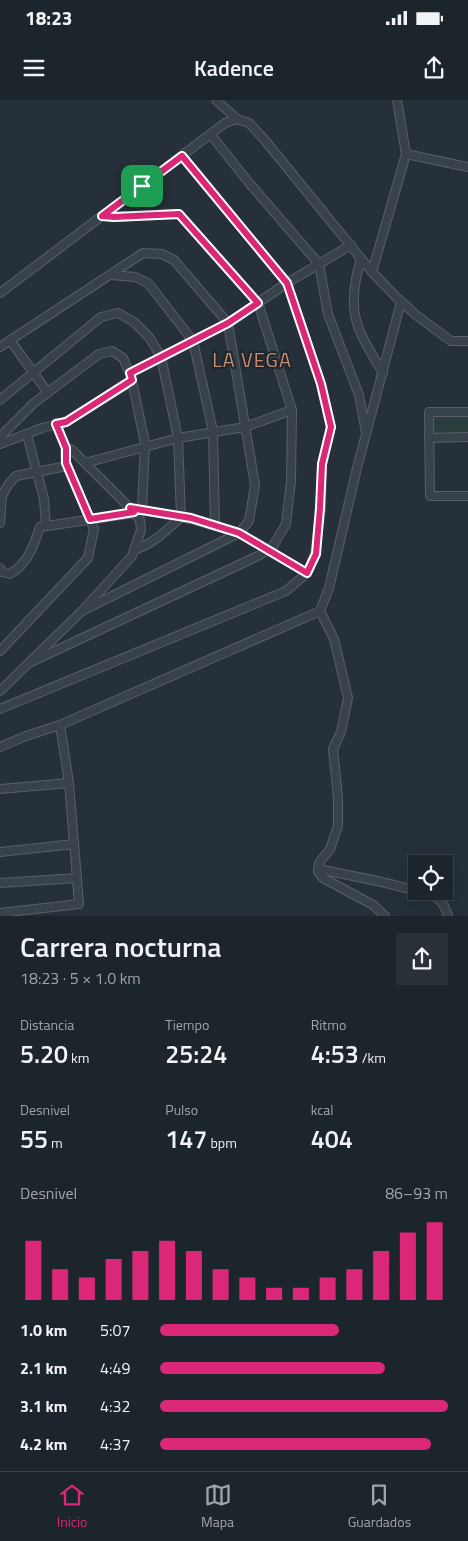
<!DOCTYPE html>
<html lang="es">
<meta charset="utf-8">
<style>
:root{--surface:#1c242c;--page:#293038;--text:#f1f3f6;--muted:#a0a4a9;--line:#3a4148;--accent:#db2777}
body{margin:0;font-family:"Titillium Web",sans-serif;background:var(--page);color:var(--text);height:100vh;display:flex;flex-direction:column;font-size:19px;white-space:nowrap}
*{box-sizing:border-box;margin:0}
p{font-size:16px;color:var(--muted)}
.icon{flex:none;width:28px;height:28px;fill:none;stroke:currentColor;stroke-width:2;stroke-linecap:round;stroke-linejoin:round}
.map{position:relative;height:816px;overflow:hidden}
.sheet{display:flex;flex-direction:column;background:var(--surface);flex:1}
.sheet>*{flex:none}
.buttons{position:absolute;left:408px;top:755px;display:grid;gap:10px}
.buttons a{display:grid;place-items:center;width:45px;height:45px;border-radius:0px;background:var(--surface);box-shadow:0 5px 20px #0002,0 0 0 1px var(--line);font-size:25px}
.pin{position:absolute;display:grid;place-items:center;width:42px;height:42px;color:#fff;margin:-21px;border-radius:10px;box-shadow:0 2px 8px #0006}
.round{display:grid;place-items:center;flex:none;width:52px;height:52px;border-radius:0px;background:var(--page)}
.summary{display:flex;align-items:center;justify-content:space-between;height:85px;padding:0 20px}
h1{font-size:28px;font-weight:600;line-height:38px}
.figures{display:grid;grid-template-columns:repeat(3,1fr);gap:8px;height:85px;padding:5px 20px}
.figures div{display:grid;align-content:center}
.figures b{font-size:25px;font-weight:600}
.figures small{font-size:14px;font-weight:400}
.figures p{font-size:14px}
.chart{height:140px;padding:10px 20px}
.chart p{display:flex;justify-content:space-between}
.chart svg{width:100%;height:90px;margin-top:5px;stroke:var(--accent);stroke-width:6}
ul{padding:0 20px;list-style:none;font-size:16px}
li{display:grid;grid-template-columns:80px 60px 1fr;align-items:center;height:38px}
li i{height:12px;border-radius:6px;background:var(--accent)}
.status{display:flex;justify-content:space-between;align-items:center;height:35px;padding:0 25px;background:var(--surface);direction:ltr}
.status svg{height:14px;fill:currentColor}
header{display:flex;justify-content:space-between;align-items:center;height:65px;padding:0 20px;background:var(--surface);font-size:22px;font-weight:600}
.tab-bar{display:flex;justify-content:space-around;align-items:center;height:70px;border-top:1px solid var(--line);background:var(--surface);font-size:14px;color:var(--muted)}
.tab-bar a{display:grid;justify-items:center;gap:2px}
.tab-bar .on{color:var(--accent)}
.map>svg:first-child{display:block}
.green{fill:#2a3e3d}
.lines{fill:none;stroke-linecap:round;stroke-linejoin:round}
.minor-casing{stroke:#576068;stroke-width:10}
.minor{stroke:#39424a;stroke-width:8}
.route-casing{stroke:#fff;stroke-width:10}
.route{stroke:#db2777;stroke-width:6}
.labels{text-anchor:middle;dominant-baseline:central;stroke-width:4;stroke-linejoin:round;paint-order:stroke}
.quarter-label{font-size:20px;letter-spacing:1px;fill:#c98d6c;stroke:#1e272f}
</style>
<div class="status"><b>18:23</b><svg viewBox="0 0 49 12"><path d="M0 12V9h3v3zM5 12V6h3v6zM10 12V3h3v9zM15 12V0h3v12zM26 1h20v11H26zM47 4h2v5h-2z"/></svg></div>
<header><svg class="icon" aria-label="menu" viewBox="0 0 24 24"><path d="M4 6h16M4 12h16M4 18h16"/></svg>Kadence<svg class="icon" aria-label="share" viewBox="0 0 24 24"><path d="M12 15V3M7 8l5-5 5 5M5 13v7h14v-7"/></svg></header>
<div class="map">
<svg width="468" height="816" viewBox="0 0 468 816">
<rect width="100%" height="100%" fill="#25303a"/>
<polygon class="green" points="434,316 468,316 468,334 432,334"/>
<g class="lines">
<defs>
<g id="minor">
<polyline points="216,0 237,19"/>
<polyline points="211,35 250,84 319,164 328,214 359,295 366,332"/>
<polyline points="406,54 468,67"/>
<path d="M 361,158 C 357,174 353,188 354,205 C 354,229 371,252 383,273"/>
<polyline points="372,172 406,54 397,0"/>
<polyline points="111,175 135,177 148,183 193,241 213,331 215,426"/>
<polyline points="0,193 225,23 237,19 249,23 263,38 372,172 396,197 416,215 451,241 468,241"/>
<polyline points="10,240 48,293"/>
<polyline points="0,247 143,153 162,154 174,160 228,223 255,385 249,421 239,433 82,511"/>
<polyline points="130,273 228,223 287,183 351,145"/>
<path d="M 0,300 L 101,217 L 118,213 L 134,222 L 149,237 L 161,257 L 178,338 L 181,417 C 167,430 153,444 134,450"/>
<polyline points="468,312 429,312 430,396 468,396"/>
<polyline points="56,323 66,348"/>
<polyline points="27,335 44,399 46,426"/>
<polyline points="0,337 34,303 99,254 112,251 123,258 131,276 145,343 142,410"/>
<polyline points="429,338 468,337"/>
<polyline points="0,344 42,328 66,322 132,281"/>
<polyline points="85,363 178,338 245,327 292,310"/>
<polyline points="137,409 191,419 239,433 307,473"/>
<polyline points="0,423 2,396 8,385 16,376 67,366"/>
<path d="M 0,468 L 2,472 L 10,474 C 28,464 34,445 40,427 L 134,413"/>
<polyline points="320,511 334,539 348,598 341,632 333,649 338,698 338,726 330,749 319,763 318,772 323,778 373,805 385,816"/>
<polyline points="0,551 88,458 94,429 66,363 65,354 66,348 72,350 130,408 140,420 141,430 132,456 82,511 0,591"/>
<polyline points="29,563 260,455 273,446 286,424 291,381 292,310 258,203 179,114 114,117 102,116"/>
<polyline points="0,609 286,491 307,473 315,454 321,408 322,364 331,327 321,284 287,183 182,56"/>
<polyline points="0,647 26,636 60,625"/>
<polyline points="0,689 69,683"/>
<polyline points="0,752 74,744"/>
<path d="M 318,769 C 351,776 384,781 416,791"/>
<polyline points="0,783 77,778"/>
<path d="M 418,791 C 435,796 443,798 448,816"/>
<polyline points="0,813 79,804 69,683 60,625 320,511 329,488 357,368 401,202"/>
</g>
</defs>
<use href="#minor" class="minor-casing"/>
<use href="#minor" class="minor"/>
</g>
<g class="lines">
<defs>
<polygon id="route" points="182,56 287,183 321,284 331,327 322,364 320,408 316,454 307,473 239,433 191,418 130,408 134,412 90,419 66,363 66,348 56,324 66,322 132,280 130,273 228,223 258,203 179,114 114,117 102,116"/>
</defs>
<use href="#route" class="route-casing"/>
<use href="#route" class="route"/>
</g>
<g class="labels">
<g class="quarter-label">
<text x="252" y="259">LA VEGA</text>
</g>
</g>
</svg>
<div class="buttons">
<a><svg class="icon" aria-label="locate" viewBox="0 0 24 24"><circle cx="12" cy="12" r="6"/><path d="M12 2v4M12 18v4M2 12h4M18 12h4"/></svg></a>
</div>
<div class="pin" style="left:142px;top:86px;background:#1e9e55"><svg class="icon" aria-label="arrive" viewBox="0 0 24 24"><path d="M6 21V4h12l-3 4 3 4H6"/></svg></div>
</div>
<section class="sheet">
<div class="summary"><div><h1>Carrera nocturna</h1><p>18:23 · 5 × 1.0 km</p></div><a class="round"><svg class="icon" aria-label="share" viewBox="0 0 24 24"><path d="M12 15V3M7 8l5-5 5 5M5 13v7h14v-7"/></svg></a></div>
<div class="figures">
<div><p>Distancia</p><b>5.20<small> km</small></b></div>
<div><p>Tiempo</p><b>25:24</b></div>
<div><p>Ritmo</p><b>4:53<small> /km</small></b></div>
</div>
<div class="figures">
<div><p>Desnivel</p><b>55<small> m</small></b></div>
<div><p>Pulso</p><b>147<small> bpm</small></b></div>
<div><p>kcal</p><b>404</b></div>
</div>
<div class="chart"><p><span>Desnivel</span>86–93 m</p>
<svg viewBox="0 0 160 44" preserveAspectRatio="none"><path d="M5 44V15M15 44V29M25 44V33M35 44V24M45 44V20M55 44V15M65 44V20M75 44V29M85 44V33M95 44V38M105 44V38M115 44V33M125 44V29M135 44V20M145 44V11M155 44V6"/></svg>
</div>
<ul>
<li><b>1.0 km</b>5:07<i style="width:62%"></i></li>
<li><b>2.1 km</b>4:49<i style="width:78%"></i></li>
<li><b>3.1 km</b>4:32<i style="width:100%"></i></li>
<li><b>4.2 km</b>4:37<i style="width:94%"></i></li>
</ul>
</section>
<nav class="tab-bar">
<a class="on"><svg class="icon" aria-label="home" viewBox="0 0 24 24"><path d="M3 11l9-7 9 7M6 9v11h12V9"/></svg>Inicio</a>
<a><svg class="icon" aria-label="map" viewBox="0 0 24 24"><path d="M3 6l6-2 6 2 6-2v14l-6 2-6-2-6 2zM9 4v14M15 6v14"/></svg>Mapa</a>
<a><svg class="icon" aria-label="saved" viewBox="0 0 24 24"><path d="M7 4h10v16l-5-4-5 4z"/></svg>Guardados</a>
</nav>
